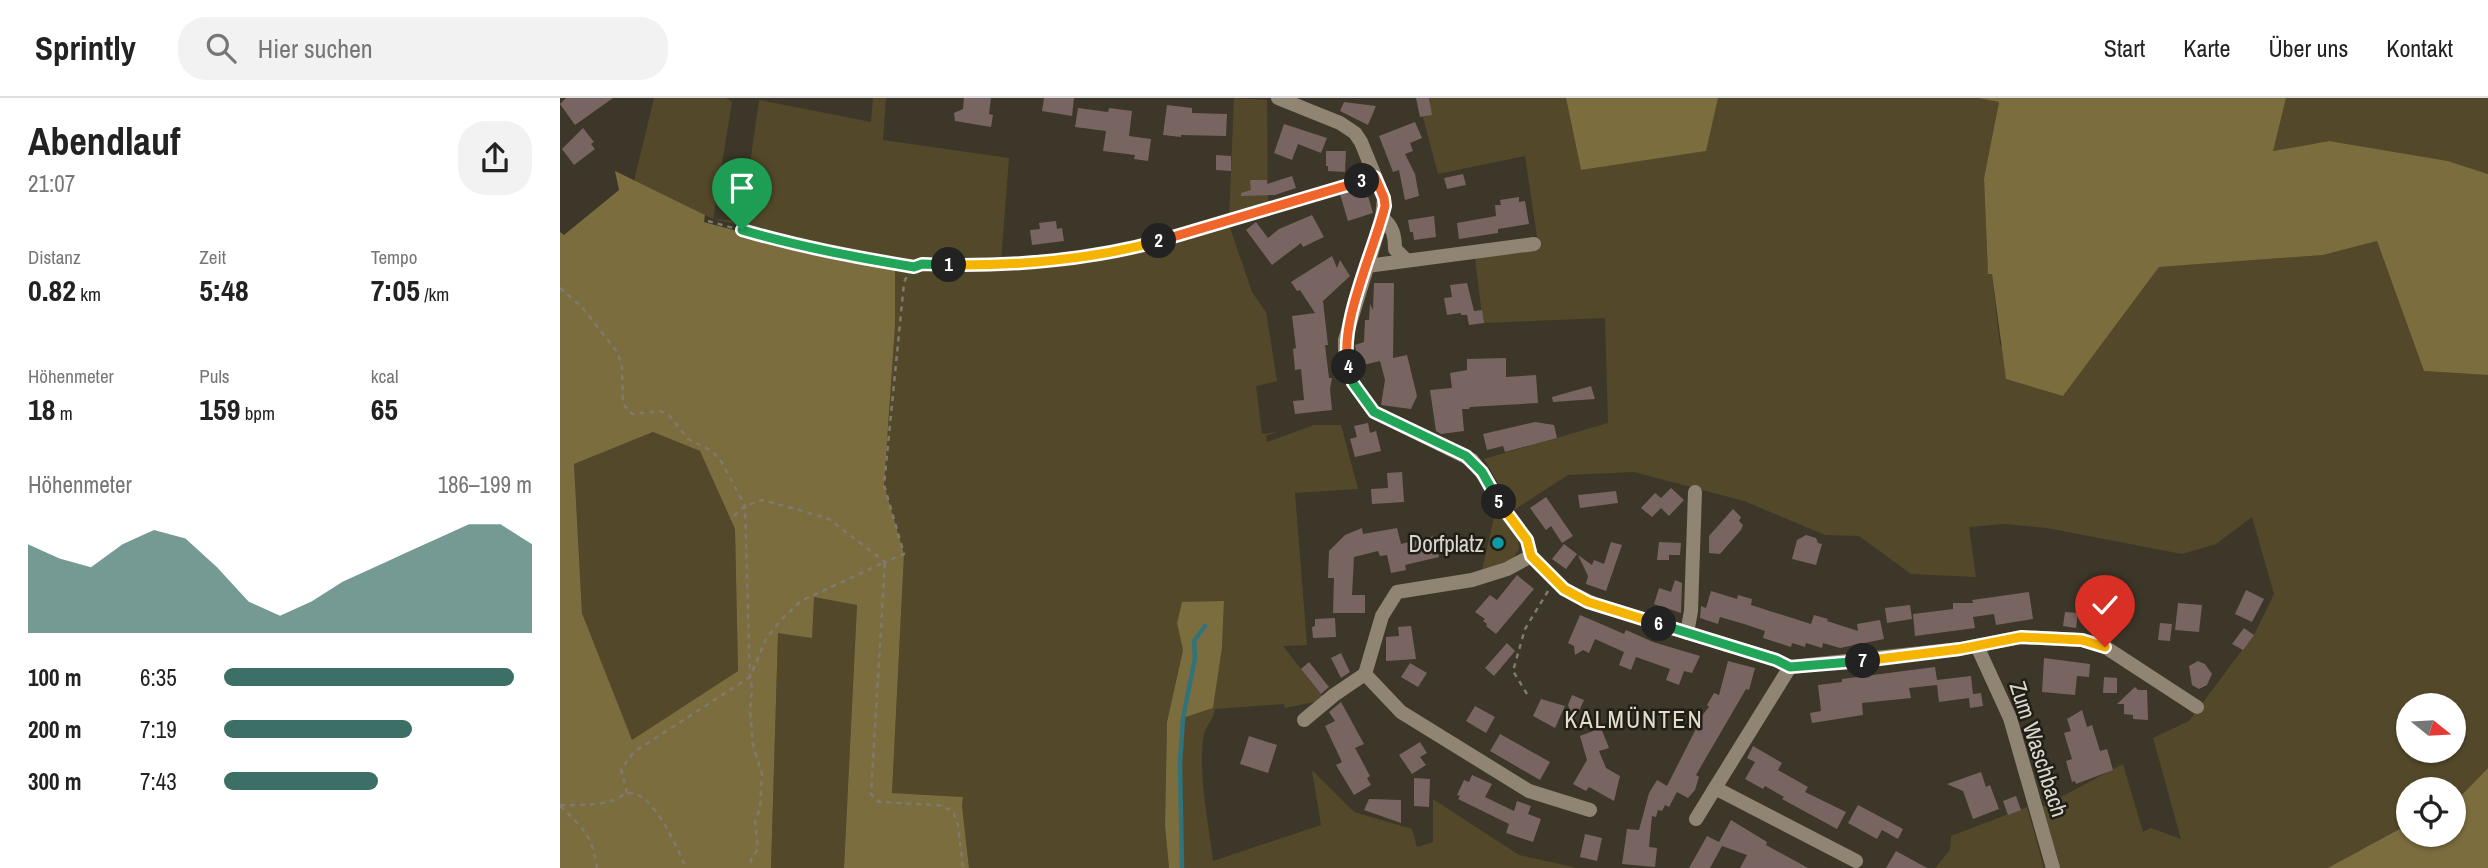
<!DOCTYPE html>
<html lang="de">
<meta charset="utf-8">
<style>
:root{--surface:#fff;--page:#f2f2f2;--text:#222;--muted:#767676;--line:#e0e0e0;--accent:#3c6f66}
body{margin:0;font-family:"Archivo Narrow",sans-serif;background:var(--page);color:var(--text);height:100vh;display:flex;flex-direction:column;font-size:26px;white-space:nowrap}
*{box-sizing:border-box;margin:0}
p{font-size:23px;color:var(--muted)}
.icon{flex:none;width:38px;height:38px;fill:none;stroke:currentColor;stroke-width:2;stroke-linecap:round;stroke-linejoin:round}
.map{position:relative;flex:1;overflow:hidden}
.panel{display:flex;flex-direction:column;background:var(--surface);width:560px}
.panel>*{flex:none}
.needle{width:46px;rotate:108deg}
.controls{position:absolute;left:1836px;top:595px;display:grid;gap:14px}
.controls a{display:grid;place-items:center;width:70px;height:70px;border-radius:50%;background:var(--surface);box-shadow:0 2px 5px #0004;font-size:35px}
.pin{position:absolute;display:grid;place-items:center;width:60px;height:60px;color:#fff;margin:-72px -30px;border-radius:50% 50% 50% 0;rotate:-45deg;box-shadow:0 0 7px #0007}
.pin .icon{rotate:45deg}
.km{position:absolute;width:35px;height:35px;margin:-18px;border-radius:50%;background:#222;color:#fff;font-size:19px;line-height:35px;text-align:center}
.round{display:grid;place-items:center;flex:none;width:74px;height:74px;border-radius:28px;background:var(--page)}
.headline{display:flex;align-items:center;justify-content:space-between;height:119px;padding:0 28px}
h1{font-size:38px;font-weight:800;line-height:52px}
.metrics{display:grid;grid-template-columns:repeat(3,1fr);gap:10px;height:119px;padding:7px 28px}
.metrics div{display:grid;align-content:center}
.metrics b{font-size:30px;font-weight:800}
.metrics small{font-size:19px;font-weight:400}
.metrics p{font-size:19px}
.chart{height:196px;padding:14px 28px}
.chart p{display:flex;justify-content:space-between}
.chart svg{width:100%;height:126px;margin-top:7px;fill:var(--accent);opacity:.7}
ul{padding:0 28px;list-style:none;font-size:23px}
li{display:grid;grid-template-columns:112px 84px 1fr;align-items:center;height:52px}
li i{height:18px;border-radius:9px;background:var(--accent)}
header{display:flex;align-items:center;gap:42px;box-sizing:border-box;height:98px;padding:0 35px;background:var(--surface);border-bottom:2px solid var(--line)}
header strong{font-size:33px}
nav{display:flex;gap:38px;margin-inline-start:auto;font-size:24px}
.search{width:490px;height:63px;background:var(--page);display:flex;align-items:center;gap:18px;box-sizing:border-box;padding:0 24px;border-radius:28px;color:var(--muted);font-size:26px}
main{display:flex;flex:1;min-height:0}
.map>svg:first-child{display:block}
.green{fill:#53492a;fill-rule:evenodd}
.forest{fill:#7c6d3f;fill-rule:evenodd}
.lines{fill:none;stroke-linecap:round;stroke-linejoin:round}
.stream{stroke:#31737a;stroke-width:4.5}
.building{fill:#786562}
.path{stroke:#7e7a6d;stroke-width:2.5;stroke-dasharray:5 5;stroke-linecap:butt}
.street{stroke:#908472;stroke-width:14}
.split-1-casing{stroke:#fff;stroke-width:14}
.split-2-casing{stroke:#fff;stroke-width:14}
.split-3-casing{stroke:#fff;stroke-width:14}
.split-4-casing{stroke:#fff;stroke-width:14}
.split-5-casing{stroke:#fff;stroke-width:14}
.split-6-casing{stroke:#fff;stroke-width:14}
.split-7-casing{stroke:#fff;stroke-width:14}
.split-8-casing{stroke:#fff;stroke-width:14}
.split-1{stroke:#22a559;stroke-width:9}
.split-2{stroke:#f5b400;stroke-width:9}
.split-3{stroke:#f0652b;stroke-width:9}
.split-4{stroke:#f0652b;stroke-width:9}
.split-5{stroke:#22a559;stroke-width:9}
.split-6{stroke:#f5b400;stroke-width:9}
.split-7{stroke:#22a559;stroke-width:9}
.split-8{stroke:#f5b400;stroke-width:9}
.culture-dot{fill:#0f9aa8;stroke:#211e18;stroke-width:2.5}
.labels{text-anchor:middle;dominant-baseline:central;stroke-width:5;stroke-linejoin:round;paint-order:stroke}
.poi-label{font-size:23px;fill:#dad7cd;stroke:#211e18;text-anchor:end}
.street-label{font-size:23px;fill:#dad7cd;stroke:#211e18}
.neighbourhood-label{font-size:24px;letter-spacing:2px;fill:#e3ddcb;stroke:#211e18}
</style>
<header>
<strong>Sprintly</strong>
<div class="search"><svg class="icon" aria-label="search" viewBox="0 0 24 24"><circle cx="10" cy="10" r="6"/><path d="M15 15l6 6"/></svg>Hier suchen</div>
<nav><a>Start</a><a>Karte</a><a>Über uns</a><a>Kontakt</a></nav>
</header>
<main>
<section class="panel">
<div class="headline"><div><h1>Abendlauf</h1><p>21:07</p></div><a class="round"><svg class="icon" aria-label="share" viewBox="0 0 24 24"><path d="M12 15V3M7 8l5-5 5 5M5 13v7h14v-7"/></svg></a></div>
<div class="metrics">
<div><p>Distanz</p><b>0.82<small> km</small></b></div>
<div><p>Zeit</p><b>5:48</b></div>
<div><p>Tempo</p><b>7:05<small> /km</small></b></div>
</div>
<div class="metrics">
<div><p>Höhenmeter</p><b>18<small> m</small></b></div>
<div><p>Puls</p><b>159<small> bpm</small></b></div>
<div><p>kcal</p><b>65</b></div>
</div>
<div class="chart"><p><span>Höhenmeter</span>186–199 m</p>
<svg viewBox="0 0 160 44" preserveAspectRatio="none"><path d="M0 44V13L10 18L20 21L30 13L40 8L50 11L60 21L70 33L80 38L90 33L100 26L110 21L120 16L130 11L140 6L150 6L160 13V44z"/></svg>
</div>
<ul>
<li><b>100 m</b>6:35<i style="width:94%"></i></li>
<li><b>200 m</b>7:19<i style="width:61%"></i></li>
<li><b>300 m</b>7:43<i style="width:50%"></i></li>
</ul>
</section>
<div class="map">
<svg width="1928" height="770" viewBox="0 0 1928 770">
<rect width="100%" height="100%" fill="#3c3728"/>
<g class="green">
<polygon points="94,0 166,0 172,4 153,121 182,123 199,2 311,24 313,0 326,0 323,42 449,60 441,164 404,166 345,164 314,159 153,121 74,83"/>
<polygon points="674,0 707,2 708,108 669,122"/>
<path d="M 869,0 L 1006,0 L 1021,72 L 1145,53 L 1158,0 L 1418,0 L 1439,4 L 1424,80 L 1428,175 L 1432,175 L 1440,247 L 1503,298 L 1599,169 L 1763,157 L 1817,143 L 1864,273 L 1928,277 L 1928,670 L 1894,705 L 1894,691 L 1848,691 L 1848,737 L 1894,737 L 1928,770 L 1500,770 L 1482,709 L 1563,666 L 1583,734 L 1591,730 L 1621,741 L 1593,640 L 1629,623 L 1695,535 L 1714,496 L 1692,419 L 1656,446 L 1622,456 L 1487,430 L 1443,426 L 1409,429 L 1416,479 L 1351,476 L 1299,438 L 1265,437 L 1184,403 L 1074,374 L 1008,377 L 954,412 L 924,361 L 1048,325 L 1045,220 L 923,225 L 915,160 L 979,152 L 965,58 L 878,76 L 863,19 L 871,17 ZM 1848,607 L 1894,607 L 1894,653 L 1848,653 Z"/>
<polygon points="1726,0 1928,0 1928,76 1888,63 1769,43 1712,53"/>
<path d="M 669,127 L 692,194 L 706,214 L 717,283 L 696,288 L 702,336 L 717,334 L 706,338 L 707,344 L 754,327 L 781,327 L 798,391 L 735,395 L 747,547 L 723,548 L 763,599 L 759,603 L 725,610 L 724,606 L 655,611 C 653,622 646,628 644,636 C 637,672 649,726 653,763 L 761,727 L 752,672 L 794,714 L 852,731 L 857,749 L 873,744 L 873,701 L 959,757 L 1017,770 L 620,770 L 622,764 L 620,665 L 623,620 L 653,610 L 662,550 L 664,504 L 622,504 L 617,525 L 623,552 L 607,624 L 605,728 L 609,770 L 409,770 L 402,708 L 403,699 L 332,695 L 344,456 L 324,387 L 335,228 L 335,169 L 404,171 L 565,155 L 590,152 L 590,150 Z"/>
<polygon points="93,334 140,353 175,431 178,573 72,643 22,515 14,366"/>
<polygon points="936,411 958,439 959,451 952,462 922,472"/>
<polygon points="253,498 297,507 284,770 211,770 218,535"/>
<polygon points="1467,709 1484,770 1375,770 1390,752 1391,738"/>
</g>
<g class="forest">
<polygon points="1006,0 1158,0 1146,53 1021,72"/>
<polygon points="1418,0 1726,0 1713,53 1769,43 1888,63 1928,76 1928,277 1864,273 1817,143 1763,157 1599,169 1503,298 1446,281 1432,176 1428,176 1424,80 1439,4"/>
<path d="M 55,73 L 145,117 L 144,124 L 181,134 L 241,154 L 335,169 L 335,228 L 324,387 L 344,456 L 332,695 L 403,699 L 402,708 L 409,770 L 284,770 L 297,507 L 254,499 L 252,540 L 218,535 L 211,770 L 0,770 L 0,134 L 4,137 L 59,92 ZM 93,334 L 140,353 L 175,431 L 178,573 L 72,642 L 22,515 L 14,366 Z"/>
<polygon points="664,503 662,550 653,610 623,620 620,665 622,764 620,770 609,770 605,728 607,624 623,552 617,525 622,504"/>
<polygon points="1928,670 1928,770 1768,770 1847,727 1848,737 1856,737 1859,740 1862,737 1894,737 1894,705"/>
</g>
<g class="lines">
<polyline class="stream" points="622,770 620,665 623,620 635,560 634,543 645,528"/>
</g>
<g class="building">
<polygon points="6,0 53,0 15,27 0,6"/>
<polygon points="404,0 431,0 429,16 433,17 431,29 395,23 394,15 403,11"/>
<polygon points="484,0 514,0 512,18 482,13"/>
<polygon points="856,0 869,0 872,17 860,19"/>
<polygon points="784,4 816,8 808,27 780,13"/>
<polygon points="607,7 632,10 632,15 667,16 666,38 621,37 621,39 603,37"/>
<polygon points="518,10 548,14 549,10 572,13 569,38 591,41 588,63 574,61 575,57 543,53 546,33 515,29"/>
<polygon points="855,24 862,40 850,45 853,53 845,56 855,76 859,98 845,102 839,72 833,74 819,38"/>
<polygon points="724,26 767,40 761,55 738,46 732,62 714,55"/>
<polygon points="23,30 34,44 31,46 35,51 14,67 2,51"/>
<polygon points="766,53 786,53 785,74 768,73 768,68 766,68"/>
<polygon points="656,57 671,58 671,73 656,72"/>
<polygon points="903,76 906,87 887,91 884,80"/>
<polygon points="732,78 736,90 715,97 681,98 681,95 691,92 690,82 707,82 707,86"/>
<polygon points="797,88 799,93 806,91 813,115 788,123 779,93"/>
<polygon points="959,99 959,104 965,103 969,126 938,131 938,135 899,141 897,125 936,118 935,107 941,107 940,102"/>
<polygon points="752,117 764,139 743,149 741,145 712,167 686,132 696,124 708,140 719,131"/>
<polygon points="874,118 876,139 854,142 853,134 850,134 848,122"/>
<polygon points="496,123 497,131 502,130 504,143 472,147 470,132 480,131 479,125"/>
<polygon points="772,158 777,170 780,162 790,178 763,203 768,247 765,247 769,280 772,280 770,291 772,312 735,316 733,303 744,302 741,271 735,272 733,251 736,250 732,218 755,215 740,192 737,193 731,184"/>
<polygon points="814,185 834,185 833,260 847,257 857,298 851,311 821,307 825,282 820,263 799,268 795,247 804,244 805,222 809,222 810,206 813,212"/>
<polygon points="907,185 914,213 922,212 924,225 909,227 907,217 901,217 901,215 887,217 884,200 892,199 890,187"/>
<polygon points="946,260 946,279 976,277 978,305 910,309 909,311 902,311 904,333 881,336 876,333 870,292 892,290 890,275 907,272 907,261"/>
<polygon points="1031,288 1035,301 993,304 992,299"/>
<polygon points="975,324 994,327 997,340 945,354 943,348 927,352 923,336"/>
<polygon points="808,325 810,335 816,333 821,353 795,359 790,341 797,339 794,328"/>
<polygon points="842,374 844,404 812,406 811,391 828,390 827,375"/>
<polygon points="1111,390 1124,402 1109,418 1101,410 1092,419 1081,410 1095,395 1101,400"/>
<polygon points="1056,393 1058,405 1020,410 1018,397"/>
<polygon points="986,399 1013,438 1002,445 991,428 986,432 970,410"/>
<polygon points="1173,411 1181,419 1179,423 1183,427 1181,432 1160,456 1149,455 1149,438"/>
<polygon points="802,430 803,436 837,430 841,446 874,438 879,459 845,467 846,472 831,475 827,457 820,458 818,453 794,459 792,497 805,497 805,515 773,515 774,480 768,480 769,453 785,437"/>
<polygon points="1246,437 1256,440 1258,445 1262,446 1256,467 1232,461 1237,442"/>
<polygon points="1051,444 1062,447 1046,493 1026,486 1028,478 1018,457 1032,467 1034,462 1044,466"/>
<polygon points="1099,444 1121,445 1120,457 1109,457 1109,462 1097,462"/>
<polygon points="1004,446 1017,456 1006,471 992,461"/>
<polygon points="957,477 974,491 936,536 926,528 927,526 923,523 925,521 915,514 930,497 937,502"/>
<polygon points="1115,482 1122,485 1121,515 1094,506 1099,490 1111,494"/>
<polygon points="1531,482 1556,485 1553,513 1529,510"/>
<polygon points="1686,492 1704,501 1692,524 1675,516"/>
<polygon points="1151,493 1177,501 1178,497 1192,501 1191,507 1251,526 1254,517 1268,521 1267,523 1298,533 1297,526 1320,522 1324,541 1280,550 1263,545 1262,550 1246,545 1245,549 1232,545 1231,549 1203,540 1205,533 1184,526 1160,519 1158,526 1140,520 1141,508 1146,510"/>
<polygon points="1469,494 1473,521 1436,527 1434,516 1413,519 1415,530 1355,538 1353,516 1393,511 1393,505 1413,505 1412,502"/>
<polygon points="1618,505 1642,507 1639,534 1615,532"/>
<polygon points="1350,507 1352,521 1327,525 1325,510"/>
<polygon points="1505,514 1518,515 1516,530 1503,528"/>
<polygon points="1020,517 1055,532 1064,536 1066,532 1093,544 1140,558 1132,575 1124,573 1119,587 1106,582 1110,571 1076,559 1071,572 1059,567 1064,554 1035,541 1029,555 1023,552 1015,557 1014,548 1008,545"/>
<polygon points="775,520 776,539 753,540 752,529 755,528 755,521"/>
<polygon points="1600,525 1612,526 1610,543 1598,542"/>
<polygon points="851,528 856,561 826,563 826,539 839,538 838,529"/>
<polygon points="1684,530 1694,537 1683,552 1672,546"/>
<polygon points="947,545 955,553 934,578 925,570"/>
<polygon points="781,555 790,574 781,580 771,560"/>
<polygon points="1484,560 1530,566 1529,579 1517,578 1515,597 1482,594"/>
<polygon points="1168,563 1195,570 1189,592 1186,591 1136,677 1139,679 1135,692 1128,700 1117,694 1109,709 1105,707 1102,713 1098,712 1096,719 1092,718 1089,749 1097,750 1095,769 1062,766 1067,731 1079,732 1089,695 1097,682 1107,688 1141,621 1140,620 1149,609 1147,607 1154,595 1159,597"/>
<polygon points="1638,563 1645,566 1652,576 1647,587 1639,591 1632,587 1629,568"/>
<polygon points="749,564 769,589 761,596 741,571"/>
<polygon points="850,565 867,575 858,589 841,579"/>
<polygon points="1375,569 1377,582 1411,578 1413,596 1421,595 1423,608 1410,610 1409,600 1379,604 1377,587 1349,590 1351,600 1302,605 1303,617 1252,625 1250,615 1261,613 1258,587 1282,584 1282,581"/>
<polygon points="1544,579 1557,580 1557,595 1543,595"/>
<polygon points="1575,589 1578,592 1587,592 1588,622 1573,621 1573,617 1564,616 1564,606 1557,606"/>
<polygon points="1012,597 1024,602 1014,624 1008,607"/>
<polygon points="981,601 1005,608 995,630 973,618"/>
<polygon points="781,604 804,646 795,650 810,678 807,680 811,687 794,697 776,667 782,664 765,628 775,623 769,614"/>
<polygon points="915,608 935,619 926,635 906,623"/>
<polygon points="1522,612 1527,629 1532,627 1540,653 1547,651 1553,672 1516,686 1515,683 1512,684 1506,663 1512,661 1504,635 1511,633 1507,621"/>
<polygon points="1041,630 1049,650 1039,653 1046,670 1060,678 1054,703 1029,689 1026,693 1013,686 1027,662 1020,638"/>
<polygon points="940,636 990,664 980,682 930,653"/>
<polygon points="689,638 717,647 708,675 680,666"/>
<polygon points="860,644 867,655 860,659 866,667 852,676 839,657"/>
<polygon points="1193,648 1222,665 1218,672 1248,689 1245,694 1286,714 1277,731 1222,701 1224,699 1205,688 1203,691 1185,681 1195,664 1187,660"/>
<polygon points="1421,674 1426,689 1430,687 1439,711 1413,721 1403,693 1387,686"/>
<polygon points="912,677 932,686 925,699 954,713 957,703 971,708 968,716 981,721 973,744 946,735 949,726 898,701 900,698 897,697 904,682 909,684"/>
<polygon points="854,680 870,681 869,709 854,708"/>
<polygon points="1456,698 1461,712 1448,717 1443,703"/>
<polygon points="809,701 841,702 841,725 804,712"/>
<polygon points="1298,707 1343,731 1338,741 1322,732 1317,741 1288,725"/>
<polygon points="1171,722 1207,744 1206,747 1248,770 1180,770 1187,757 1162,748 1150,770 1129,770 1147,738 1159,744"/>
<polygon points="1025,736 1042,740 1037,763 1020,759"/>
<polygon points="1336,753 1367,770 1326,770"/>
</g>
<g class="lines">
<g class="path">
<polyline points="148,123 242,149 354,168"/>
<polyline points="0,190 22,209 58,255 62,270 63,306 72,316 100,313 110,318 128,341 152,353 161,363 185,408 190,579 206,541 220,523 241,503 325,464 311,696 319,704 378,707 393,713 398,727 403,770"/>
<path d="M 174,418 L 185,408 L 202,402 L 236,411 L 269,421 L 325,464 L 344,456 L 324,387 L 344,185 C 348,174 351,170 362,166 L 441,166 L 565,152 L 802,83"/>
<polyline points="967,596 953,573 965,531 988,493"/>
<polyline points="67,695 61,671 74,654 190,579 192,590 190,612 193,647 202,676 200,710 195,724 198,750 191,762 190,770"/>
<path d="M 0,707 C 18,707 37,708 54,702 C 59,700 63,696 69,695 C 94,694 117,750 126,770"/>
<path d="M 0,708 C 23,730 32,737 37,770"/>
</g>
<g class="street">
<polyline points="718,0 780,25 795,35 801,44 824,100 822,120 785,242 785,257 793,285 814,314 912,362 925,379 942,409 967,442 971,458 1004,491 1034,506 1216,562 1230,569 1400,551 1461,539 1522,542 1545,549 1637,609"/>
<path d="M 822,120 C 833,128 835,138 835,151 L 846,162"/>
<polyline points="807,168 974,146"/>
<polyline points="971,458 947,471 912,482 837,494 822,518 805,576 841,614 969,693 1030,712"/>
<polyline points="1127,535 1131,513 1135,394"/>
<polyline points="1417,548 1450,620 1493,770"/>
<polyline points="1230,569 1155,690 1296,763"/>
<polyline points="744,622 774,597 805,576"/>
<polyline points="1136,721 1155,690"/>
</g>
</g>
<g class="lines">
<defs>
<path id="split-1" d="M 182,132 C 240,149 295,159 354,169 L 362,166 L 389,167"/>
<path id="split-2" d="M 389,167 C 457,168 534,161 599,143"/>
<polyline id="split-3" points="599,143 802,83"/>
<path id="split-4" d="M 789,269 C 777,230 815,150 825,108 L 824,100 L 815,79 L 802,83"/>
<polyline id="split-5" points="789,269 793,285 814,314 906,358 922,374 939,404"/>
<polyline id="split-6" points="939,404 967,442 971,458 1004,491 1028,504 1099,526"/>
<polyline id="split-7" points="1099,526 1216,562 1230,569 1303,563"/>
<polyline id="split-8" points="1303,563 1400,551 1461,539 1522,542 1545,549"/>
</defs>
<use href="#split-1" class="split-1-casing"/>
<use href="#split-2" class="split-2-casing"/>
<use href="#split-3" class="split-3-casing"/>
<use href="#split-4" class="split-4-casing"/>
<use href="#split-5" class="split-5-casing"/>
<use href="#split-6" class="split-6-casing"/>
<use href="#split-7" class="split-7-casing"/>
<use href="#split-8" class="split-8-casing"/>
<use href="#split-1" class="split-1"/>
<use href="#split-2" class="split-2"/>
<use href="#split-3" class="split-3"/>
<use href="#split-4" class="split-4"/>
<use href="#split-5" class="split-5"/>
<use href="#split-6" class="split-6"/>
<use href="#split-7" class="split-7"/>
<use href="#split-8" class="split-8"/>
</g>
<circle class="culture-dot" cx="938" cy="445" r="7"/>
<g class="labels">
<g class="poi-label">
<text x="924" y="445">Dorfplatz</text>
</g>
<g class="street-label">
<text transform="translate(1479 651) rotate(72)">Zum Waschbach</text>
</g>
<g class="neighbourhood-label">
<text x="1074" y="621">KALMÜNTEN</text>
</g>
</g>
</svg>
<div class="controls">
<a><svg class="needle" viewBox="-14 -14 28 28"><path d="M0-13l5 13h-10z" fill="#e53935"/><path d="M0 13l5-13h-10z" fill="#767676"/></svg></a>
<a><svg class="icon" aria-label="locate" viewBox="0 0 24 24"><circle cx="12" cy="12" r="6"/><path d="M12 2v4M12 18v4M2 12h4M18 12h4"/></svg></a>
</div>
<div class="pin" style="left:182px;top:132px;background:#1e9e55"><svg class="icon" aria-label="arrive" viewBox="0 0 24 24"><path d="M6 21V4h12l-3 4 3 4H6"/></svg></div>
<div class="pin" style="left:1545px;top:549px;background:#d93025"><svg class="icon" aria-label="check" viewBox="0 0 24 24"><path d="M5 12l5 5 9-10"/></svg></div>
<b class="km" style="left:389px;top:167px">1</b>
<b class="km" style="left:599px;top:143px">2</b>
<b class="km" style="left:802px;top:83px">3</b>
<b class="km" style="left:789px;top:269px">4</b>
<b class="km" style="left:939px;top:404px">5</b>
<b class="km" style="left:1099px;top:526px">6</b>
<b class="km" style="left:1303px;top:563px">7</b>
</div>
</main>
